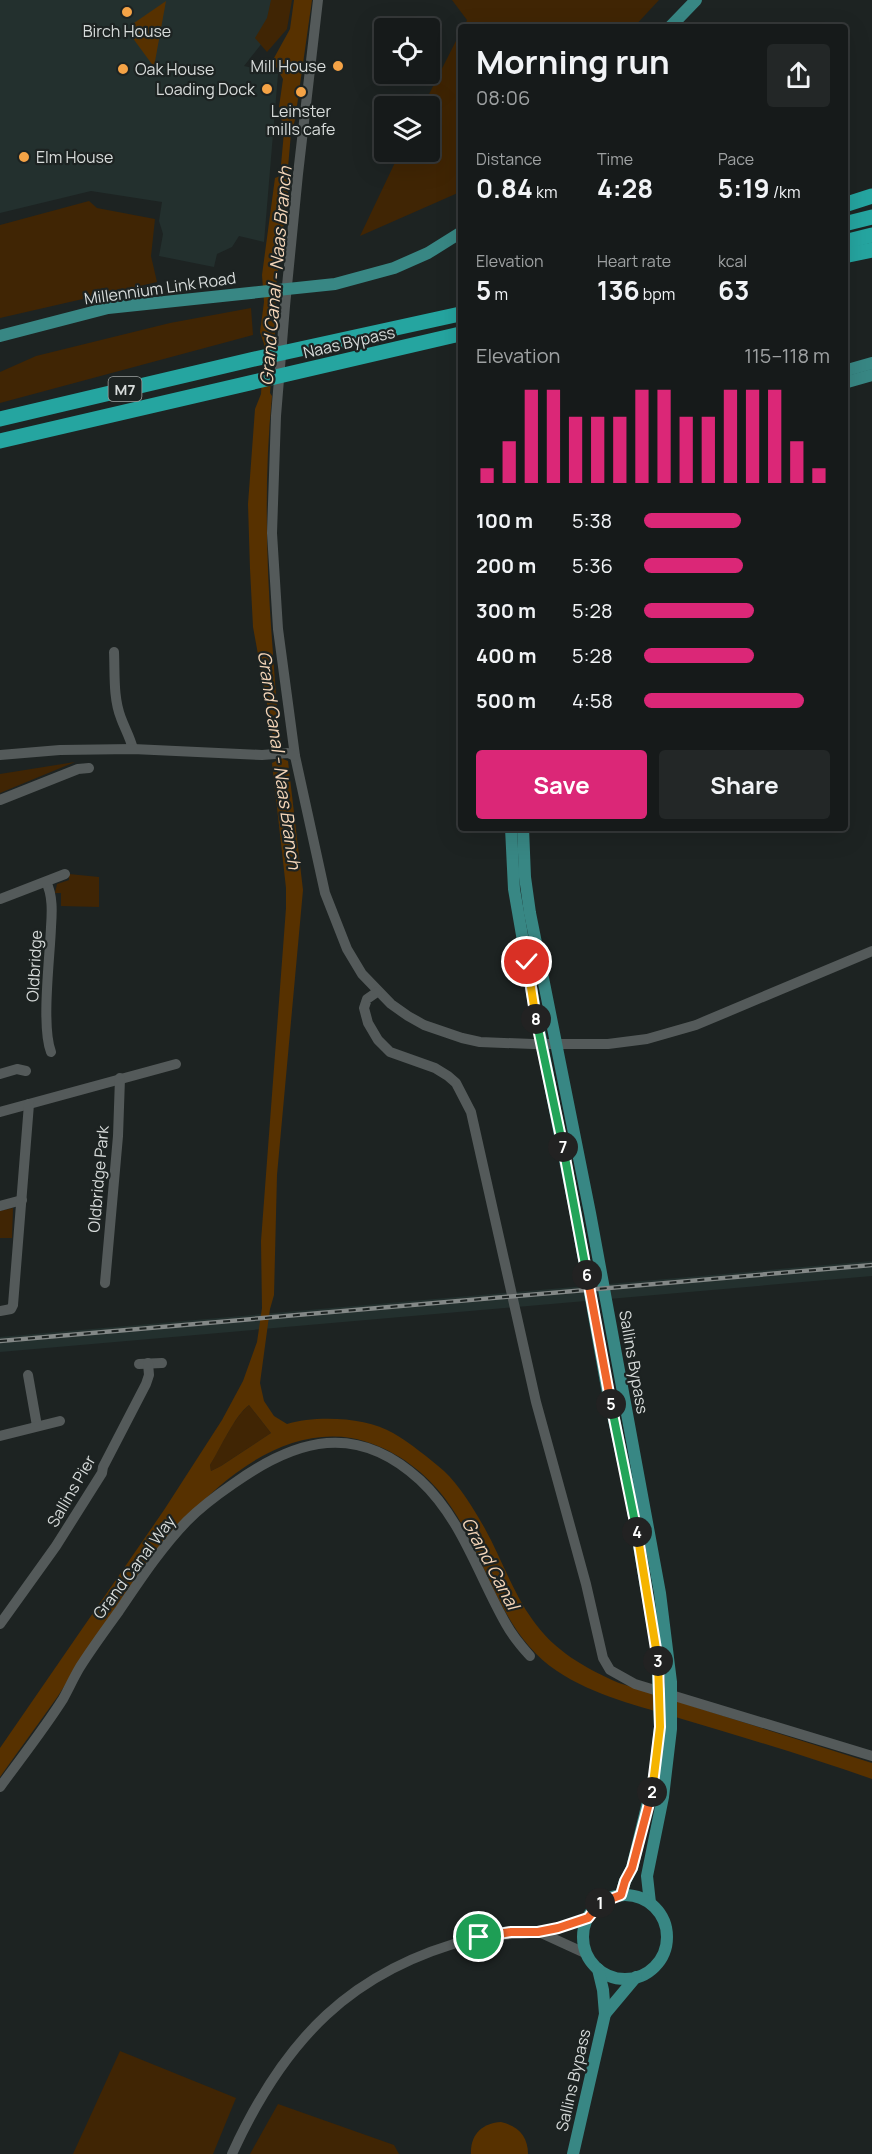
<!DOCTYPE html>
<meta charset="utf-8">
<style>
:root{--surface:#161a1a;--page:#232727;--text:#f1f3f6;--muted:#9ea1a2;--line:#353839;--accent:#db2777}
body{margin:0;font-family:Manrope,sans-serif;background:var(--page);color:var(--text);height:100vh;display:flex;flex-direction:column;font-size:22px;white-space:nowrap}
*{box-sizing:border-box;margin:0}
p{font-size:20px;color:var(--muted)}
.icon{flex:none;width:33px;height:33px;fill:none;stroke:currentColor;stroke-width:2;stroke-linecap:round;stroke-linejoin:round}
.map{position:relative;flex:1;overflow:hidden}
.side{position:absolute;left:458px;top:24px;width:390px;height:807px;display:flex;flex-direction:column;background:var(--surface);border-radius:6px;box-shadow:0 6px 24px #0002,0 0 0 2px var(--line)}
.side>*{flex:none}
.fabs{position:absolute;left:374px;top:18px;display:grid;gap:12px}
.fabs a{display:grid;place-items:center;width:66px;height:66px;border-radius:6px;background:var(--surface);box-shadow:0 6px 24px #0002,0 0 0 2px var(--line);font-size:30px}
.pin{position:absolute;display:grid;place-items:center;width:51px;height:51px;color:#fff;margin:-26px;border:3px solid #fff;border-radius:50%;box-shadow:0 2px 6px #0007}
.km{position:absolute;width:30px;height:30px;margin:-15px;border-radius:50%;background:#222;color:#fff;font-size:16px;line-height:30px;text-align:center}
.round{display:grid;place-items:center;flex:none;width:63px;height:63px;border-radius:6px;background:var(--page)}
.headline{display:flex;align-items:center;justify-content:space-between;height:102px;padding:0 18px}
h1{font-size:33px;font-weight:700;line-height:45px}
.figures{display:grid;grid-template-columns:repeat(3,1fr);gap:9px;height:102px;padding:6px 18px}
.figures div{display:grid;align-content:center}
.figures b{font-size:26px;font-weight:700}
.figures small{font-size:16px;font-weight:400}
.figures p{font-size:16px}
.chart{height:168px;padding:12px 18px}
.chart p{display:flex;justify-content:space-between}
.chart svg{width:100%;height:108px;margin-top:6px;stroke:var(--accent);stroke-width:6}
.button{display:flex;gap:12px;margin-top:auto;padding:12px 18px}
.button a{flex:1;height:69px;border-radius:6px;background:var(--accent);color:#fff;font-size:24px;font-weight:700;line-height:69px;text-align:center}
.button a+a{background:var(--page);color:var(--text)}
ul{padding:0 18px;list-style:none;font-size:20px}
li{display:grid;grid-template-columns:96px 72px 1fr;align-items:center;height:45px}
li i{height:15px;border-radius:8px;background:var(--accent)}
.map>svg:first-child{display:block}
.built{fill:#23302e}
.green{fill:#402504}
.water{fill:#573100;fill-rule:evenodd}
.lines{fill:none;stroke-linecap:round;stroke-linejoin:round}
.minor{stroke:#545a5a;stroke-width:10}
.major{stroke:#388784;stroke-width:12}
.highway{stroke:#25a5a0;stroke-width:15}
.rail-casing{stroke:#838887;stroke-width:4.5}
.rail{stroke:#1d2322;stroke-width:2;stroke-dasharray:7;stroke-linecap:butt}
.split-1-casing{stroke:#fff;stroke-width:12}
.split-2-casing{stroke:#fff;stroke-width:12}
.split-3-casing{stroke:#fff;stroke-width:12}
.split-4-casing{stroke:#fff;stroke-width:12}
.split-5-casing{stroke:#fff;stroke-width:12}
.split-6-casing{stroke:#fff;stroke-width:12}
.split-7-casing{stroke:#fff;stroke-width:12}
.split-8-casing{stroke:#fff;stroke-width:12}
.split-9-casing{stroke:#fff;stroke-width:12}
.split-1{stroke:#f0652b;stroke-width:8}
.split-2{stroke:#f0652b;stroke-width:8}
.split-3{stroke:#f5b400;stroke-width:8}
.split-4{stroke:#f5b400;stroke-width:8}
.split-5{stroke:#22a559;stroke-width:8}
.split-6{stroke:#f0652b;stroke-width:8}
.split-7{stroke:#22a559;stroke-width:8}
.split-8{stroke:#22a559;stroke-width:8}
.split-9{stroke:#f5b400;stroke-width:8}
.poi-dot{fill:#f5a346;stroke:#1d2322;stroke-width:2}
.labels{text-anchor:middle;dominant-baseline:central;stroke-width:4.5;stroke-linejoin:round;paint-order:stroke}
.shield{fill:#1d2322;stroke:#9fa4a3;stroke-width:1.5}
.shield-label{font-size:15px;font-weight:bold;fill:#d7dbda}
.poi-label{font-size:16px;fill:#d7dbda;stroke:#1d2322}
.street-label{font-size:16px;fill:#d7dbda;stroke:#1d2322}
.water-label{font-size:18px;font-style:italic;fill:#f4d5b8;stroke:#1d2322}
</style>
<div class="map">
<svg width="872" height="2154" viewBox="0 0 872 2154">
<rect width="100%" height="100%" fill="#1d2322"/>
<g class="built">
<polygon points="0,0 282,0 278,23 244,66 278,74 264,242 239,236 232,247 217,254 214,267 159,256 163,234 159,221 162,202 91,191 0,213"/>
<polygon points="872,1261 872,1276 0,1352 0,1337"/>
</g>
<g class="green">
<polygon points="271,0 292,0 287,29 267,52 255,38 267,18"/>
<polygon points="452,0 659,0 634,27 464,27 467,20"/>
<polygon points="460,33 460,192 360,236 400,152 429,152 429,106 423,106"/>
<polygon points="89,201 97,208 155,219 151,256 157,282 0,318 0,225"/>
<polygon points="251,308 253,335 0,403 0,372 36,356 170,323"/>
<polygon points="75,762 0,793 0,774"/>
<polygon points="69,874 99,877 99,907 61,906 61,893 55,893 57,884 69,880"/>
<polygon points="13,1208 12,1238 0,1238 0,1211"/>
<path d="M 249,1405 L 271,1433 L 221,1466 L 211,1471 L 210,1465 C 220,1448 234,1417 249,1405 Z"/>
<polygon points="120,2051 236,2098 213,2154 73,2154"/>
<polygon points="278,2104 394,2145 399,2154 250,2154"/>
</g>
<g class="water">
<path d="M 294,0 L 312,0 L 295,120 L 291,133 L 287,179 L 289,185 L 277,277 L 275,300 L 277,310 L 270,393 L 272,396 C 264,477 266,558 272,640 C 275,680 277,719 283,759 L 288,761 L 303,890 L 277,1175 L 274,1295 L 270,1309 L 260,1383 L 264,1401 L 274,1416 L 287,1424 C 316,1415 367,1417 393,1433 C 409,1442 430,1459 444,1471 C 460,1486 473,1508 484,1527 C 501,1557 512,1591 532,1619 C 554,1651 585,1668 619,1683 L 872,1763 L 872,1779 C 809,1757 746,1738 682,1719 C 640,1706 594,1696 557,1671 C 494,1629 486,1546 439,1491 C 417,1465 385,1444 351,1438 C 224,1418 117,1607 58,1696 C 39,1723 19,1750 0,1777 L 0,1748 L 164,1510 L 222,1420 L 243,1381 L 257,1342 L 262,1308 L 261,1241 L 286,908 L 286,888 L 272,763 L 276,761 L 274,742 L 253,627 L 250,569 L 248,504 L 255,409 L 261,394 L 264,344 L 260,332 L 264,302 L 262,275 L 275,178 L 280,176 L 284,132 L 279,107 L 283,79 L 275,65 L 274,58 L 290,29 ZM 249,1405 L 271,1433 L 221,1466 L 211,1471 L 210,1465 C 220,1449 235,1415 249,1405 Z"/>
<polygon points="166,1 154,67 132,37 134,23"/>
<path d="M 501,2122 C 518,2126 528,2136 528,2154 L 471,2154 C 470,2134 483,2123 501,2122 Z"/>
</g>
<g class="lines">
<g class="minor">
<polyline points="318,0 298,174 285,306 276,416 272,533 278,629 295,756 325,893 347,949 362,974 391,1004 408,1016 424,1025 462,1038 480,1042 533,1044 608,1044 647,1039 696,1025 872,951"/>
<path d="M 114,652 C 115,673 113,698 121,718 C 125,729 130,737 133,749"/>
<polyline points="0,755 60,750 133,749 262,755 288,753 295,756"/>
<polyline points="0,800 78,769 89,768"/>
<path d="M 46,882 C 53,895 52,913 51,927 C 50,957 41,1026 51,1052"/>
<polyline points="0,899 65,874"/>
<polyline points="377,992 367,999 364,1008 368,1023 378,1040 390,1052 435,1068 448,1076 456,1083 471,1112 536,1402 586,1584 603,1658 610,1670 635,1684 872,1756"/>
<polyline points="0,1074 17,1069 26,1071"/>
<polyline points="0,1112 176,1064"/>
<polyline points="0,1206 22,1200"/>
<polyline points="105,1283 118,1136 120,1078"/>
<polyline points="0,1311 11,1309 13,1305 29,1104"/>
<polyline points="139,1364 162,1363"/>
<polyline points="28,1375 37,1426"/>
<polyline points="0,1436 60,1421"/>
<polyline points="0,1624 56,1546 102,1473 103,1467 146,1384 149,1375 148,1363"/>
<path d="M 0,1787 C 21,1758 44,1729 63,1699 C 69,1688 74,1677 80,1667 C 92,1648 106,1629 119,1611 C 140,1580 161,1548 187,1521 C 201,1507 217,1495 233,1484 C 297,1438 357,1422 420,1480 C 462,1519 478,1575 506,1624 C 512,1635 521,1646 530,1656"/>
<polyline points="539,1932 587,1954"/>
<path d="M 232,2154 C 284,2040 351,1969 475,1938 C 498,1933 517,1935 539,1932 C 556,1930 572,1923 588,1918"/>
</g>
<g class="major">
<polyline points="670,27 696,0"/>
<polyline points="0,336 108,308 335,284 394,268 428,253 460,233"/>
<polyline points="844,371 872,363"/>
<polyline points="844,383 872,375"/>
<polyline points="511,828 514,889 535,1010 576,1215 607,1388 630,1493 657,1651 660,1727 655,1773 632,1868 625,1881 621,1895"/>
<polyline points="523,828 525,877 530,913 590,1213 660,1593 671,1682 671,1729 663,1797 647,1876 650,1903"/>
<circle cx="625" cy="1937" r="42"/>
<polyline points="605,2014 636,1977"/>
<polyline points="573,2154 605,2014 603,1990 598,1969"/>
</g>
<g class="highway">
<polyline points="844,205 872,196"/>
<polyline points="844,224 872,217"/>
<polyline points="844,242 872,235"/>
<polyline points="844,256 872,250"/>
<polyline points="0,419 250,360 460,314"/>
<polyline points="0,441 460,334"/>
</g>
<defs>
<polyline id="rail" points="0,1341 872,1265"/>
</defs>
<use href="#rail" class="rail-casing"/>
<use href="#rail" class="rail"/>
</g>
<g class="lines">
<defs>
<polyline id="split-1" points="479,1937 511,1932 538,1932 558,1928 588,1918 600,1903"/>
<polyline id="split-2" points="600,1903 621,1895 625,1881 632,1868 652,1792"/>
<polyline id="split-3" points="652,1792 660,1727 658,1661"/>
<polyline id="split-4" points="637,1532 658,1661"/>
<polyline id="split-5" points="611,1404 637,1532"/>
<polyline id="split-6" points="587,1275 611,1404"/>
<polyline id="split-7" points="563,1147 587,1275"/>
<polyline id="split-8" points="536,1019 563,1147"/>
<polyline id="split-9" points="527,962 536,1019"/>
</defs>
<use href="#split-1" class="split-1-casing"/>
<use href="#split-2" class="split-2-casing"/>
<use href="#split-3" class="split-3-casing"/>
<use href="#split-4" class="split-4-casing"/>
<use href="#split-5" class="split-5-casing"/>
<use href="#split-6" class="split-6-casing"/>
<use href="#split-7" class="split-7-casing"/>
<use href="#split-8" class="split-8-casing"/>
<use href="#split-9" class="split-9-casing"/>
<use href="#split-1" class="split-1"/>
<use href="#split-2" class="split-2"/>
<use href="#split-3" class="split-3"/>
<use href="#split-4" class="split-4"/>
<use href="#split-5" class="split-5"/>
<use href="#split-6" class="split-6"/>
<use href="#split-7" class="split-7"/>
<use href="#split-8" class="split-8"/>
<use href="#split-9" class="split-9"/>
</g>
<g class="poi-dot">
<circle cx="127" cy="12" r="6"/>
<circle cx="338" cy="66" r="6"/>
<circle cx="123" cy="69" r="6"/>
<circle cx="267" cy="89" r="6"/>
<circle cx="301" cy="92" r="6"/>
<circle cx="24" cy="157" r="6"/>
</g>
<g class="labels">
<rect class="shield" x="108.5" y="377" width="33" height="24" rx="4.5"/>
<g class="shield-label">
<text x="125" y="389">M7</text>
</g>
<g class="poi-label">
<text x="127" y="31">Birch House</text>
<text x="326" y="66" text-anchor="end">Mill House</text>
<text x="135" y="69" text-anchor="start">Oak House</text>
<text x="255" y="89" text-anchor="end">Loading Dock</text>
<text x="301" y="111">Leinster<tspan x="301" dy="18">mills cafe</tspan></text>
<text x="36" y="157" text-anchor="start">Elm House</text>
</g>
<g class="street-label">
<text transform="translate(160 288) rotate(-8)">Millennium Link Road</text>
<text transform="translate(349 342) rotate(-13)">Naas Bypass</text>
<text transform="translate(34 966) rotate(-87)">Oldbridge</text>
<text transform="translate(98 1179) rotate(-85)">Oldbridge Park</text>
<text transform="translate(634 1362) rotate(80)">Sallins Bypass</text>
<text transform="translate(71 1491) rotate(-60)">Sallins Pier</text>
<text transform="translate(134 1567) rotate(-53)">Grand Canal Way</text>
<text transform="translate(573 2080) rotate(-77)">Sallins Bypass</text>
</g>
<g class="water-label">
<text transform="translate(275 276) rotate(-85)">Grand Canal - Naas Branch</text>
<text transform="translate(280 760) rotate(82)">Grand Canal - Naas Branch</text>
<text transform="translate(491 1563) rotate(62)">Grand Canal</text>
</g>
</g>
</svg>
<div class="fabs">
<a><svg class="icon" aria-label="locate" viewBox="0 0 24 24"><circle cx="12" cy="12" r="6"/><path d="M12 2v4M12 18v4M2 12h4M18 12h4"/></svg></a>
<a><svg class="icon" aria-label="layers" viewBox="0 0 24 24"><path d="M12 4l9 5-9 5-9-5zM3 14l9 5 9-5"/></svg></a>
</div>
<div class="pin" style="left:479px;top:1937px;background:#1e9e55"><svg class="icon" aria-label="arrive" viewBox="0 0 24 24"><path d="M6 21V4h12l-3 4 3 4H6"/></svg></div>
<div class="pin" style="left:527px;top:962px;background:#d93025"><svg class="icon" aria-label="check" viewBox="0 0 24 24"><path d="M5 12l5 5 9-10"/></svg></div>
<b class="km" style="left:600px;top:1903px">1</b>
<b class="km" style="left:652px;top:1792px">2</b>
<b class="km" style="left:658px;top:1661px">3</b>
<b class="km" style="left:637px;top:1532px">4</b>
<b class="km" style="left:611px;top:1404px">5</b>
<b class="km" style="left:587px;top:1275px">6</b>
<b class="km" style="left:563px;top:1147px">7</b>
<b class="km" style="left:536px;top:1019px">8</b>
<section class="side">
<div class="headline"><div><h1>Morning run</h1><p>08:06</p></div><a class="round"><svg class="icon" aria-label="share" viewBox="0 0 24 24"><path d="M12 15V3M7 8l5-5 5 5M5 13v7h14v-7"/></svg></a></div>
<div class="figures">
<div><p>Distance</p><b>0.84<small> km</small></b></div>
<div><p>Time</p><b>4:28</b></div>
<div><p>Pace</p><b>5:19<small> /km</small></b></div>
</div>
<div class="figures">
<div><p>Elevation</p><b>5<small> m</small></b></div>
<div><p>Heart rate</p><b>136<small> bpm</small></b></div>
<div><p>kcal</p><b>63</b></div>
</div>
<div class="chart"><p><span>Elevation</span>115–118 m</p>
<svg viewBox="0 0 160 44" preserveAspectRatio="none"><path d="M5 44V38M15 44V27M25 44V6M35 44V6M45 44V17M55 44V17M65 44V17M75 44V6M85 44V6M95 44V17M105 44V17M115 44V6M125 44V6M135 44V6M145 44V27M155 44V38"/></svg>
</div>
<ul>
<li><b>100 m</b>5:38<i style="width:52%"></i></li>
<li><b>200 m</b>5:36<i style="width:53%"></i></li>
<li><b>300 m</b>5:28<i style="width:59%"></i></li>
<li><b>400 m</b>5:28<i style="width:59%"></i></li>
<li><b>500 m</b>4:58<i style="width:86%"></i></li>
</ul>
<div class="button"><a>Save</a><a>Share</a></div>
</section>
</div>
